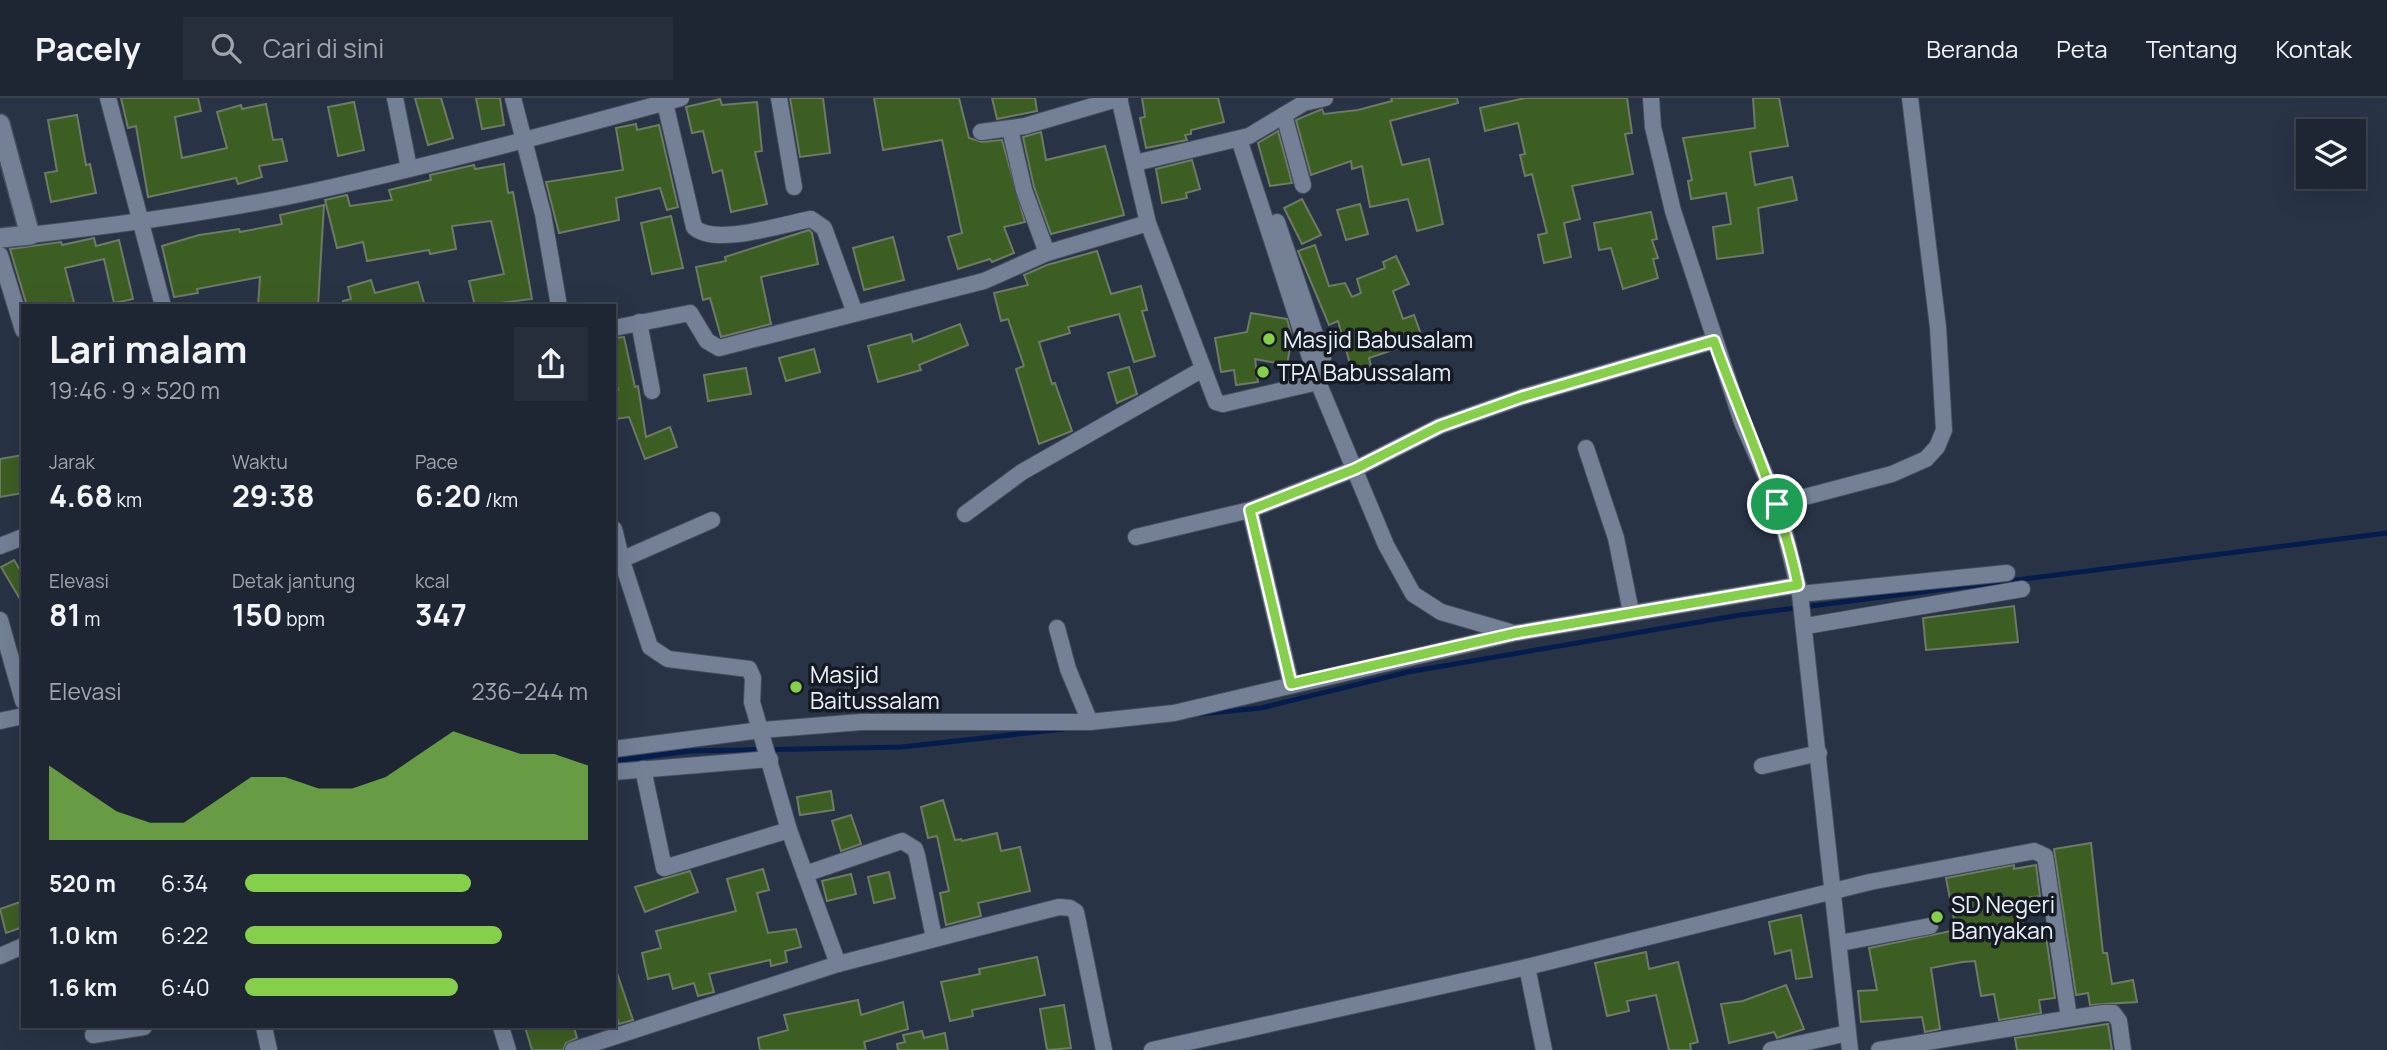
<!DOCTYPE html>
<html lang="id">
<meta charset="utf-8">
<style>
:root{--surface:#1e2634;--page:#262e3c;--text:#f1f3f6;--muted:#a1a5ac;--line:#3c434f;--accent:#86cf4b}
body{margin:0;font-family:Manrope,sans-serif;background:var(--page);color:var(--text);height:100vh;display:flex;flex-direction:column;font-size:26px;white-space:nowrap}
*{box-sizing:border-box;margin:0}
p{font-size:23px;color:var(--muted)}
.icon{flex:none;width:38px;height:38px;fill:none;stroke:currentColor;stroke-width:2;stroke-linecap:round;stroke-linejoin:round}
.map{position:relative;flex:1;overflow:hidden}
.panel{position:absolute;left:21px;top:206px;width:595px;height:724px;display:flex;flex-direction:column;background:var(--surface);border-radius:0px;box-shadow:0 7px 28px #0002,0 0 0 2px var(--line)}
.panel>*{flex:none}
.buttons{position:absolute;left:2296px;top:21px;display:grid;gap:14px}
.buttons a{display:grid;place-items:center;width:70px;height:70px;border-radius:0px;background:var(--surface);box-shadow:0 7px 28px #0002,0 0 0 2px var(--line);font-size:35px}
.pin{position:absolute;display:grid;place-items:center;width:60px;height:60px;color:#fff;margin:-30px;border:4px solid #fff;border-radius:50%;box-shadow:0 2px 7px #0007}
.round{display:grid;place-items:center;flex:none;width:74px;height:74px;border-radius:0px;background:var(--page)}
.head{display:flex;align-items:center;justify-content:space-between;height:119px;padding:0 28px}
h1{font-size:38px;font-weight:700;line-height:52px}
.metrics{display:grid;grid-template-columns:repeat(3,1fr);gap:10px;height:119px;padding:7px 28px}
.metrics div{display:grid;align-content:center}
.metrics b{font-size:30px;font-weight:700}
.metrics small{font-size:19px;font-weight:400}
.metrics p{font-size:19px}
.chart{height:196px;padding:14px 28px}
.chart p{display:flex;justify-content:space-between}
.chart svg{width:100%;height:126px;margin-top:7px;fill:var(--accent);opacity:.7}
ul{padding:0 28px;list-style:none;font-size:23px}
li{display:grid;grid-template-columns:112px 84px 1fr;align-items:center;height:52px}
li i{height:18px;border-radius:9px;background:var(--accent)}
header{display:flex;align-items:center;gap:42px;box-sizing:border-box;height:98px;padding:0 35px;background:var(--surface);border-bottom:2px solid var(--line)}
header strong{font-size:33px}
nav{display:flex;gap:38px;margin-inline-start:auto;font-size:24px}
.search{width:490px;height:63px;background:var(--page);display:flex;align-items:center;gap:18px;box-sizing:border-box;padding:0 24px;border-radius:0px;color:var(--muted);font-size:26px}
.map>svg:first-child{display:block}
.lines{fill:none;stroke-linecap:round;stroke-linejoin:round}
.stream{stroke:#041d4e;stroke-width:5}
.building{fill:#3d5e23;stroke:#6d7b65;stroke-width:2}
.minor-casing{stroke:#454e5e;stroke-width:18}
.tertiary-casing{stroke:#454e5e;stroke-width:22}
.minor{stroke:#738096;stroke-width:16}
.tertiary{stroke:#738096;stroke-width:19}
.route-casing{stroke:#fff;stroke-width:14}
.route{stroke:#86cf4b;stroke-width:9}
.poi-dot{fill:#86cf4b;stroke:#161b23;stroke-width:2.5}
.labels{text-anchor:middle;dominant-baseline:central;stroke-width:7;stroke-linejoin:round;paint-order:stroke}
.poi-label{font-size:23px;fill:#ebf2fe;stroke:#161b23;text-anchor:start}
</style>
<header>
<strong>Pacely</strong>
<div class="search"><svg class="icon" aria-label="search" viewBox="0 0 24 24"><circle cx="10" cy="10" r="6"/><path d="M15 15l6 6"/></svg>Cari di sini</div>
<nav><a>Beranda</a><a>Peta</a><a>Tentang</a><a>Kontak</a></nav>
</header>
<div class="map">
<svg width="2387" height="952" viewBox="0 0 2387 952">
<rect width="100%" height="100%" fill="#283345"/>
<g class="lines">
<g class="stream">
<polyline points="1199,616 1261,610 1408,574 1740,517 2387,435"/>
<polyline points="614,663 689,653 902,649 1064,631"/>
</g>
</g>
<g class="building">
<polygon points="121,0 198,0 201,13 175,19 182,60 227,50 217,14 241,7 242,11 266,6 273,42 282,41 287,63 259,68 262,79 238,86 236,80 148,99 136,28 128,30"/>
<polygon points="415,0 441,0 453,40 428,47"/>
<polygon points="476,0 500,0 504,27 482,31"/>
<polygon points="790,0 823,0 830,55 800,59"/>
<polygon points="874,0 959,0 969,40 982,44 1002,42 1025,124 1004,129 1014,155 992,164 990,161 958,171 948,139 962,135 942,42 883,52"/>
<polygon points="992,0 1035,0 1037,13 997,21"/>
<polygon points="1142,0 1218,0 1224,24 1191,32 1191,36 1185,37 1187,42 1146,50 1140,20 1145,19"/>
<polygon points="1391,0 1457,0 1458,5 1390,23 1402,67 1429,61 1443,126 1417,133 1408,101 1370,109 1362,68 1352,71 1351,63 1311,77 1296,22 1322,11 1324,16 1358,12 1392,3"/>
<polygon points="1525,0 1627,0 1632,35 1625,36 1633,76 1572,88 1580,121 1564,125 1571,159 1544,165 1538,137 1547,135 1532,76 1525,78 1520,57 1525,56 1518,25 1485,33 1480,10"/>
<polygon points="1753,0 1779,0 1788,48 1750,54 1755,87 1792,79 1797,102 1758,110 1763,155 1717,161 1713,129 1731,126 1726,95 1691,101 1688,83 1692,82 1683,40 1755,30"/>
<polygon points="720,1 722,7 757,4 762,53 755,54 767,106 731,114 722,72 713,75 703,33 692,35 686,9"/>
<polygon points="354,4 364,52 338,58 328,9"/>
<polygon points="77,17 86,67 90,66 96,95 51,104 45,75 57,73 48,22"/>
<polygon points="636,26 637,32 659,27 678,109 667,112 660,90 616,100 619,122 559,135 546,84 623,72 616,30"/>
<polygon points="1278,33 1292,85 1270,88 1258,45"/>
<polygon points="1041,34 1046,62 1105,48 1124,117 1051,136 1034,89 1023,39"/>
<polygon points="1192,62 1200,91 1186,95 1187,100 1162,105 1156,71"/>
<polygon points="504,66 508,95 513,94 532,201 475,208 469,183 504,176 491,123 452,128 456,151 430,156 429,152 367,163 363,144 337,150 325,102 347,97 350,108 392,102 389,92 431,82 430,77 474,67 475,71"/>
<polygon points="1302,101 1321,137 1302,146 1284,110"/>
<polygon points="1360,106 1368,136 1346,142 1337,112"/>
<polygon points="324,107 318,208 258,208 260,179 197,191 198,195 174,199 162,148 199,137 239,131 240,134 282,126 280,117"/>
<polygon points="1651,114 1657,141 1652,142 1658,160 1653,161 1658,180 1623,191 1611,150 1599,152 1594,125"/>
<polygon points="671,118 683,170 652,176 641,125"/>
<polygon points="809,132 812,135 818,166 761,179 771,226 721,239 710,200 703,202 696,169 726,163 725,159"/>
<polygon points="893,139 904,182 864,192 853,150"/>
<polygon points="94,140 96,148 119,142 133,201 114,205 104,161 65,170 75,208 27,208 10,151 61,144 62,147"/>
<polygon points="1315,147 1329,188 1345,185 1352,199 1361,195 1357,181 1385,170 1383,164 1396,158 1409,186 1393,193 1403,221 1414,217 1423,242 1369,260 1371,268 1352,273 1338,223 1329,227 1298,153"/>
<polygon points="1097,153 1111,196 1141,188 1147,212 1142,213 1155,258 1134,264 1119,216 1068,229 1070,235 1039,244 1052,286 1055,285 1072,333 1039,346 1016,271 1024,268 1008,221 1001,223 994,195 1028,187 1024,177 1047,167"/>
<polygon points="371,182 375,195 418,184 425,208 344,208 343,203 351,201 348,189"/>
<polygon points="1251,215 1287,221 1292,239 1287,267 1255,261 1258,284 1236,287 1234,272 1221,274 1215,240 1247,234"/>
<polygon points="960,226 968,247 919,267 921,272 878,284 868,248 911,236 913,244"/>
<polygon points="624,239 635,289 638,288 646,339 670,329 677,349 645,361 629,319 614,321 614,292 618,292 614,274 614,240"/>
<polygon points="814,251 820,274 786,283 779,260"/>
<polygon points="1129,269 1137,296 1117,305 1108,275"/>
<polygon points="746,270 751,296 708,303 704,277"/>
<polygon points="23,357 23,395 0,399 0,361"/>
<polygon points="14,462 23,477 23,506 1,469"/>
<polygon points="2014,508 2018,544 1926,552 1923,520"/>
<polygon points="831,693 834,712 800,717 797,699"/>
<polygon points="943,702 955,742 961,741 962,743 997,735 1001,753 1020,749 1030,793 978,805 981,818 946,827 940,795 949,793 937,738 928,740 921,709"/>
<polygon points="851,717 861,746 841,753 832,723"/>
<polygon points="2091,745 2103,855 2107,855 2112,886 2133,882 2137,904 2090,907 2088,895 2076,897 2054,751"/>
<polygon points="2014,767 2014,771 2036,767 2040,798 2019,801 2025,834 2045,831 2055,900 2039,902 2041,915 1999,922 1994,896 1981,898 1975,863 1962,864 1931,870 1940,931 1925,934 1922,919 1861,924 1858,893 1877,892 1869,850 1956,832 1946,780"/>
<polygon points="763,771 769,792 757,795 768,835 796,831 801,849 785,853 787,864 771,868 770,862 709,876 714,894 698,898 694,885 673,891 669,876 648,881 642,855 661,850 656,833 736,813 727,781"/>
<polygon points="690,773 698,794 645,814 635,789"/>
<polygon points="889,774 895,800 874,805 868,779"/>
<polygon points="851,776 856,796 827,803 822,783"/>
<polygon points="23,803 23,829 6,835 0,811"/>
<polygon points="1801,817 1812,879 1796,881 1791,852 1775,856 1769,824"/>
<polygon points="1646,854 1649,871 1678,864 1698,944 1690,946 1691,952 1669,952 1656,897 1627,903 1629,913 1607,918 1595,865"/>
<polygon points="1037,859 1045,897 972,912 973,918 950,923 941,884 980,876 979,871"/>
<polygon points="614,875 617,875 633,922 619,926 614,911"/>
<polygon points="1786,887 1804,931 1777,940 1774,934 1729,945 1721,906 1743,903"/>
<polygon points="858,902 861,917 903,904 908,931 864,944 866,952 760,952 758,940 788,932 784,917"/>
<polygon points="1064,907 1071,950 1047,952 1040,911"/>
<polygon points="2108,926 2112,952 2017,952 2015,940"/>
<polygon points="525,929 574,929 577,940 566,945 563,952 532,952"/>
<polygon points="922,933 924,940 945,935 948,952 898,952 897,946 905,944 903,937"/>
</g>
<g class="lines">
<defs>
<g id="minor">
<polyline points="108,0 163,208"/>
<polyline points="395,0 409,70"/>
<polyline points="513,0 543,116 559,208"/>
<polyline points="779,0 794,89"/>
<polyline points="1119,0 1148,125 1216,304 1223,306 1318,284 1386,447 1413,496 1441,514 1510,534"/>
<polyline points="1651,0 1653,29 1673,113 1742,324 1778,406 1800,496 1850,952"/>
<path d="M 665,5 L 694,129 C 714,149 783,126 811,121 L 824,130 L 855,215"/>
<polyline points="1284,17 1303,87"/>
<polyline points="1010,31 1024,92 1047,155"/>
<polyline points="981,34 1025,28 1120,0"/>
<polyline points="1239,41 1318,284"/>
<polyline points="1135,65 1249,38 1304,5 1325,0"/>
<polyline points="1277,124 1323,260 1312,263"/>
<path d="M 30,137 C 127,126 224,113 319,92 C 441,65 561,33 681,0"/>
<polyline points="0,157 23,232"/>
<polyline points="639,224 652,293"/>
<polyline points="614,230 690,215 707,243 719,250 984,183 1047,155 1148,125"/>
<polyline points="1586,350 1616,440 1631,514"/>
<polyline points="1778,406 1892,376 1926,361 1937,349 1944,332 1938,229 1910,0"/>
<polyline points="1250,412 1291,586"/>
<polyline points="965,416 1022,374 1203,271"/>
<polyline points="614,431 622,463 650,549 668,561 749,571 753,580 752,604 789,732 838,866"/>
<polyline points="1136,439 1250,412 1355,371 1440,328 1522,299 1714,243"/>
<polyline points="0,448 23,439"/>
<polyline points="614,465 712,422"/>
<polyline points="1800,496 2007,475"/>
<polyline points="0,522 23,603"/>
<polyline points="1806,528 2022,491"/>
<polyline points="1057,530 1068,571 1090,624"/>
<polyline points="0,623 23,618"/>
<polyline points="614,651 761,632 861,624 1090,624 1174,615 1516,535 1798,487"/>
<polyline points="1762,668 1819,655"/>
<polyline points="643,671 664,770 789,732"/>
<polyline points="614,674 770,661"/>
<polyline points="805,776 902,743 915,751 917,757 934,840"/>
<polyline points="1840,845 1930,828"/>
<polyline points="0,858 23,848"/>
<polyline points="1527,869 1544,952"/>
<polyline points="264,929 269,952"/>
<polyline points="501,929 508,952"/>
<polyline points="93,937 144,929"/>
<polyline points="573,952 838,866 1059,809 1070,810 1076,814 1104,952"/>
<polyline points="1152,952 1527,869 1870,784 2034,753 2045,758 2069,920"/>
<polyline points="1771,952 1848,935"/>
<polyline points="1879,952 2103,915 2113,915 2119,923 2123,952"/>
</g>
<polyline id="tertiary" points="0,26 30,137 0,140"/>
</defs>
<use href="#minor" class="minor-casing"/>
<use href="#tertiary" class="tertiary-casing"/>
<use href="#minor" class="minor"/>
<use href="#tertiary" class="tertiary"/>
</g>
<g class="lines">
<defs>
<path id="route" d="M 1714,243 C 1743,325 1781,403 1798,487 L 1516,535 L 1291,586 L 1250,412 L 1355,371 L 1440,328 L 1522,299 Z"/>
</defs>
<use href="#route" class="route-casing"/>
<use href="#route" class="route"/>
</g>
<g class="poi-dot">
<circle cx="1269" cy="241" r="7"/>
<circle cx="1263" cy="274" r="7"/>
<circle cx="796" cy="589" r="7"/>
<circle cx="1937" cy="819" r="7"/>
</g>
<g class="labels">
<g class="poi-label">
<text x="1283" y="241">Masjid Babusalam</text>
<text x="1277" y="274">TPA Babussalam</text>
<text x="810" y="576">Masjid<tspan x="810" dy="26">Baitussalam</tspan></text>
<text x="1951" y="806">SD Negeri<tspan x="1951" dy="26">Banyakan</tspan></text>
</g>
</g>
</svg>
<div class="buttons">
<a><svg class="icon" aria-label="layers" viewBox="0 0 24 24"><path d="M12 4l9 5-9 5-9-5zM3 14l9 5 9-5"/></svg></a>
</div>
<div class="pin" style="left:1777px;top:406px;background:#1e9e55"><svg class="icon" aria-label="arrive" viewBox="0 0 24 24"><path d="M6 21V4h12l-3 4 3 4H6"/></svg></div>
<section class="panel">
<div class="head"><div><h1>Lari malam</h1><p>19:46 · 9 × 520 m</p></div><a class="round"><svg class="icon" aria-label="share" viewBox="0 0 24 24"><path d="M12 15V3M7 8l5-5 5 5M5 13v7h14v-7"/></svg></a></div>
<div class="metrics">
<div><p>Jarak</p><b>4.68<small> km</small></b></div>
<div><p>Waktu</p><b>29:38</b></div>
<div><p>Pace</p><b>6:20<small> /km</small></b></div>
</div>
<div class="metrics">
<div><p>Elevasi</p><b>81<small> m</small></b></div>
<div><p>Detak jantung</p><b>150<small> bpm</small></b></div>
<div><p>kcal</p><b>347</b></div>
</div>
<div class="chart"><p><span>Elevasi</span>236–244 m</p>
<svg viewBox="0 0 160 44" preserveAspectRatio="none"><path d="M0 44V18L10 26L20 34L30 38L40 38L50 30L60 22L70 22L80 26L90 26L100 22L110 14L120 6L130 10L140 14L150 14L160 18V44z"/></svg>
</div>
<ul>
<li><b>520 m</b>6:34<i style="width:66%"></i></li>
<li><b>1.0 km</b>6:22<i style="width:75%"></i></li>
<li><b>1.6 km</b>6:40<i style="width:62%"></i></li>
</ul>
</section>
</div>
